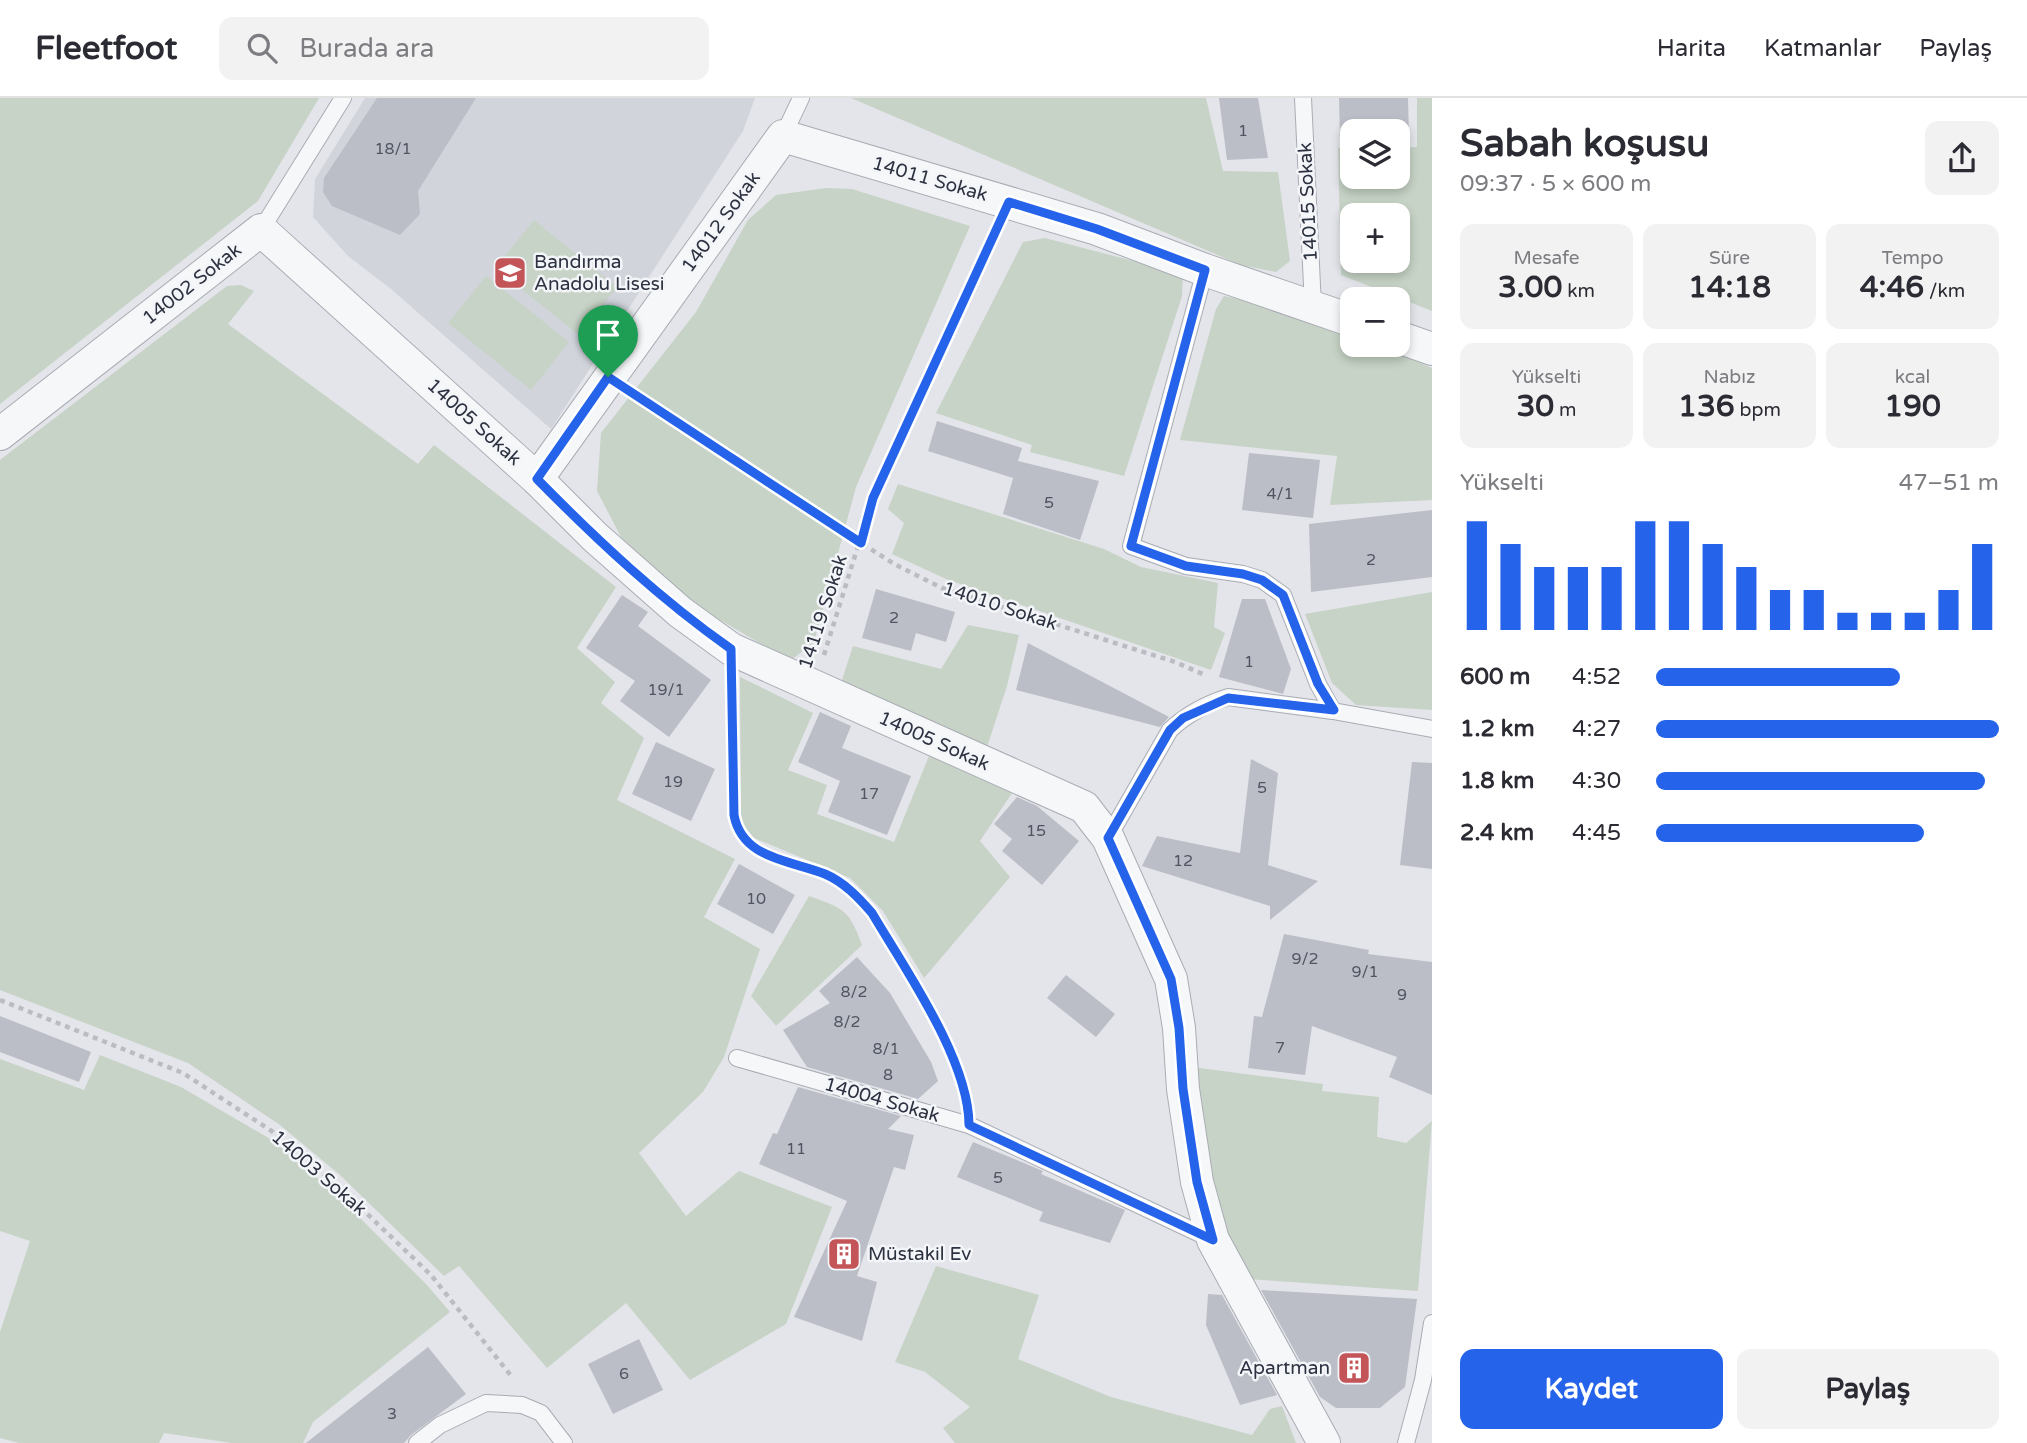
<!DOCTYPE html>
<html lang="tr">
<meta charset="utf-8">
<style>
:root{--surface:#fff;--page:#f2f2f3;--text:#2b2b33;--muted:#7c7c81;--line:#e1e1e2;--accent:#2563eb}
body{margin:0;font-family:"Varela Round",sans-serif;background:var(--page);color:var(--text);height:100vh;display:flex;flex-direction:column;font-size:26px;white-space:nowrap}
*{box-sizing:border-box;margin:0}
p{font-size:23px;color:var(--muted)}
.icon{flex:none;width:38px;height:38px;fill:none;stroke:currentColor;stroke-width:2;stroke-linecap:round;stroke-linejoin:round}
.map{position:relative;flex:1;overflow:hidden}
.details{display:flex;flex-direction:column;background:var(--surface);width:595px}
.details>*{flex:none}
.buttons{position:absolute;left:1340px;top:21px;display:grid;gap:14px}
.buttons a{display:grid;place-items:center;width:70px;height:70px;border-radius:14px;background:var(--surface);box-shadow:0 4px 10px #0003;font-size:35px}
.pin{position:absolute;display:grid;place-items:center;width:60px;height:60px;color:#fff;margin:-72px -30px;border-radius:50% 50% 50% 0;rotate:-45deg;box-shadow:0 0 7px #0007}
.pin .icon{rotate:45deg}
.round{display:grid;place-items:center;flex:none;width:74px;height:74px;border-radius:14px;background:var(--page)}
.summary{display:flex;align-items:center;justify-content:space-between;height:119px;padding:0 28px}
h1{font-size:38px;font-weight:700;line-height:52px}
.figures{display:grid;grid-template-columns:repeat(3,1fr);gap:10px;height:119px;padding:7px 28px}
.figures div{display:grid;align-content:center;border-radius:14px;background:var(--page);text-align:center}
.figures b{font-size:30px;font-weight:700}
.figures small{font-size:19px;font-weight:400}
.figures p{font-size:19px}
.chart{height:196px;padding:14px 28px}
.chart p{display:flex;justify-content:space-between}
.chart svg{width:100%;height:126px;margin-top:7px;stroke:var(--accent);stroke-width:6}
.button{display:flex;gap:14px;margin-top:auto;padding:14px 28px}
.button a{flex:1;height:80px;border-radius:14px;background:var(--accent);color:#fff;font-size:28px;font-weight:700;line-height:80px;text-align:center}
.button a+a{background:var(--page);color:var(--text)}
ul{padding:0 28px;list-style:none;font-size:23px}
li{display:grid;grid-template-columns:112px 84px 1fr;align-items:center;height:52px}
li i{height:18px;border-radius:9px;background:var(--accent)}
header{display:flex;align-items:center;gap:42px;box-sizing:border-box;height:98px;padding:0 35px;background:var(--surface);border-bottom:2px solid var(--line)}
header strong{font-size:33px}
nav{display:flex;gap:38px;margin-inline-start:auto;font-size:24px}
.search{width:490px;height:63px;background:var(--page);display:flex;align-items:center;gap:18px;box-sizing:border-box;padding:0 24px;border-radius:14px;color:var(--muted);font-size:26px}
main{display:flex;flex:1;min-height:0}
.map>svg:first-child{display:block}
.built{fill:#d2d4dc}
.green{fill:#c7d3c6;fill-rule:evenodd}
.building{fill:#bbbec7}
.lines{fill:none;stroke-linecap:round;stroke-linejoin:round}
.lane-casing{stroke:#a9acb4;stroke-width:18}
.street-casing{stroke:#a9acb4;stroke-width:34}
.path{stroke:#babcc2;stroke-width:4.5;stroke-dasharray:5 5;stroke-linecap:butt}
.lane{stroke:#f6f7f9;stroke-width:16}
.street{stroke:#f6f7f9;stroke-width:32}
.route-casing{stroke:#fff;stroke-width:14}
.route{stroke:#2563eb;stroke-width:9}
.labels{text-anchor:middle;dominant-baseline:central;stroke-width:5;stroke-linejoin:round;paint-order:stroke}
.number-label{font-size:16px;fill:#505562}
.street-label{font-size:19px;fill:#2d3241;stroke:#f3f5f8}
.poi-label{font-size:19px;fill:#2d3241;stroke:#f3f5f8;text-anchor:start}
</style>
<header>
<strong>Fleetfoot</strong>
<div class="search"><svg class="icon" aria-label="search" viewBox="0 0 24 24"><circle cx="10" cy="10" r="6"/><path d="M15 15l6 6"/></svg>Burada ara</div>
<nav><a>Harita</a><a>Katmanlar</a><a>Paylaş</a></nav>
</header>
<main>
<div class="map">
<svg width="1432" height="1345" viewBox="0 0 1432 1345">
<rect width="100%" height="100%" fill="#e4e5ea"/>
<polygon class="built" points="365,0 755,0 743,33 551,331 391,191 348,158 313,119 315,81"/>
<g class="green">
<polygon points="0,0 319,0 258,103 0,306"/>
<polygon points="851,0 1206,0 1223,73 1278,74 1290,163 1276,174 1241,167"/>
<path d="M 1417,0 L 1432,0 L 1432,213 L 1341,177 L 1338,50 L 1353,50 L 1353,79 L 1398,79 L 1398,50 L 1417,49 ZM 1353,117 L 1398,117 L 1398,163 L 1353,163 Z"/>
<polygon points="826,90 852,91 970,128 856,389 814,544 790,563 693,506 621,439 597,393 601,335 696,214 748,122 776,97"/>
<polygon points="534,122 617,189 579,237 495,170"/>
<polygon points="1045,140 1183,176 1182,198 1124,378 1030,354 1032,347 936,315 1023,144"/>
<polygon points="486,178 569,244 531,292 448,225"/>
<polygon points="241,187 254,193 228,226 418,366 434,347 616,489 577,550 615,584 601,605 644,640 617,702 735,761 704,819 760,851 724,959 703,994 639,1055 686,1118 739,1073 832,1109 786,1226 690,1282 626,1205 547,1270 459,1168 444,1178 340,1077 280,1027 188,965 0,892 0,362 227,188"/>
<polygon points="1224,198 1248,203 1353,238 1353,247 1378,247 1432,270 1432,402 1330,407 1337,358 1180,342 1216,211"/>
<polygon points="898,386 1104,451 1141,469 1218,485 1214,529 1225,535 1211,572 946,481 892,456 904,425 888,411"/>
<polygon points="1432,494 1432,612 1356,607 1332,585 1305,516"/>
<polygon points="968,527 1019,537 1007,588 985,655 840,588 853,548 941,571"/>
<polygon points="740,579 813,615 788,672 827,687 817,716 894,744 929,658 1012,695 980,743 1010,779 924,880 883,813 850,780 754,740 741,724"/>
<path d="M 809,798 C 844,811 849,811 862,847 L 776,928 L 751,898 Z"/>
<polygon points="100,957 181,989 272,1042 333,1093 427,1187 450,1214 313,1324 303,1345 232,1345 164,1335 159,1345 19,1345 0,1340 0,1234 30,1143 0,1133 0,961 84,992"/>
<polygon points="1192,969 1323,986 1322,993 1379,999 1377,1039 1406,1045 1432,1023 1418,1193 1248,1181 1219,1127"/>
<polygon points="936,1168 1039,1197 1018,1261 1111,1299 1252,1337 1270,1311 1282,1308 1296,1345 955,1345 943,1330 970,1309 925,1274 895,1264"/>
</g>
<g class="building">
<polygon points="377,0 476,0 418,93 420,116 400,137 332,108 323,94 324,80"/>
<polygon points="1219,0 1258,0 1268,60 1227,62"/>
<polygon points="1339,0 1408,0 1409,40 1398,41 1398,33 1353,33 1353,41 1340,41"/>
<polygon points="937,323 1022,350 1018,363 1099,383 1080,442 1003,416 1017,366 1013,380 928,353"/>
<polygon points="1249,355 1320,362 1313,420 1242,412"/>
<polygon points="1432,412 1432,479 1311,494 1309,426"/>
<polygon points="876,491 955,514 946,544 916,535 911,553 862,540"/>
<polygon points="622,497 648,514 638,528 711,582 669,639 620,603 635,583 586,550"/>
<polygon points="1242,501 1265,501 1291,571 1283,596 1219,579"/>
<polygon points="1028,545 1169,619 1160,629 1016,592"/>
<polygon points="820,614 851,628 842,650 911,678 887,737 828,714 840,683 798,664"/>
<polygon points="656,644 715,671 691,723 632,696"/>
<polygon points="1251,661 1278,675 1268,767 1318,783 1270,822 1270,808 1142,768 1157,738 1240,755"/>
<polygon points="1412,664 1432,665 1432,771 1400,767"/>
<polygon points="1017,699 1037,708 1079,743 1042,787 1002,753 1012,741 994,726"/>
<polygon points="739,766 795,797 773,836 717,806"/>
<polygon points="1284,836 1369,852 1368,856 1432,864 1432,997 1389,979 1397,959 1312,928 1305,977 1248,970 1254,918 1262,919"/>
<polygon points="857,859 890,895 931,964 938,983 918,1001 807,969 783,932 830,905 819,893"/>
<polygon points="1066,877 1115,916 1096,939 1047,900"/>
<polygon points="0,918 91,954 79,984 0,954"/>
<polygon points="798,989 901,1018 888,1031 914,1037 905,1072 894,1069 857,1178 877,1184 862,1243 794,1219 847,1103 759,1066 773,1035 777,1036"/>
<polygon points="973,1044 1024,1065 1043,1073 1041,1076 1125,1112 1110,1145 1039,1123 1043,1114 957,1079"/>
<polygon points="1261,1192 1417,1201 1405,1289 1380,1310 1336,1310 1320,1299"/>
<polygon points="1208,1196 1222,1197 1277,1297 1240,1307 1206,1227"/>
<polygon points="639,1241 663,1292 613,1316 588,1266"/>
<polygon points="428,1249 466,1296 411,1337 404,1345 306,1345"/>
</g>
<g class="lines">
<defs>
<g id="lane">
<polyline points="1303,0 1313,208"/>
<polyline points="783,38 801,0"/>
<polyline points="261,132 343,0"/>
<polyline points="1205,172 1131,448 1186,468 1243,476 1262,482 1283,497 1318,586 1333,613"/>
<path d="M 1108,740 L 1170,632 C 1187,616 1206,606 1228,599 L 1333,613 L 1432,631"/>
<polyline points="737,960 969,1027 1213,1142"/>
<polyline points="417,1345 440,1327 486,1305 522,1307 541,1315 564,1345"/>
<polyline points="1406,1345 1423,1282 1432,1225"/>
</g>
<g id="street">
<polyline points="1398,239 1432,251"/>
<polyline points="0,336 261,132 537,381 595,439 680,514 731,551 1084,709 1108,740 1171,881 1179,930 1183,991 1197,1084 1213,1142 1324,1345"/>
<polyline points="537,381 783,38 1097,131 1205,172 1353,223"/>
</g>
</defs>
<use href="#lane" class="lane-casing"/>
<use href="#street" class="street-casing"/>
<g class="path">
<polyline points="637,298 861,445 896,467 942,490 1175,564 1205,577"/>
<polyline points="824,557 873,400 994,138"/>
<path d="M 732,590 C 733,620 727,717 741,739 C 755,761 805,766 828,777 C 844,785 861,801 872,815 C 893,845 911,880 928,912 C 943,940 962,968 967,1000"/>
<polyline points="0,902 183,975 273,1034 337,1087 431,1177 512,1279"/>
</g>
<use href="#lane" class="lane"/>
<use href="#street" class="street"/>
</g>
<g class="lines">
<defs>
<path id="route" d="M 1009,104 L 1097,131 L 1205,172 L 1131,448 L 1186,468 L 1243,476 L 1262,482 L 1283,497 L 1318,586 L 1334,612 L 1228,600 L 1183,620 L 1170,632 L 1108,740 L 1171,881 L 1179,930 L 1183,991 L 1197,1084 L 1213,1142 L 969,1027 C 969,962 905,871 872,815 C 859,800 844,784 825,776 C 790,762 742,761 734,717 L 731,551 C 660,501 598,443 537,381 L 608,279 L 861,445 L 873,400 Z"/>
</defs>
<use href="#route" class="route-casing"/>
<use href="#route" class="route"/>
</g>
<defs>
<symbol id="school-square" viewBox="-11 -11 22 22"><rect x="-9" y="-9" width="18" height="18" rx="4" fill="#c35559" stroke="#f3f5f8"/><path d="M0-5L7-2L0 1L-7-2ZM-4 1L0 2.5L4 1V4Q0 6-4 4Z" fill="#fff"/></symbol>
<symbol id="building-square" viewBox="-11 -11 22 22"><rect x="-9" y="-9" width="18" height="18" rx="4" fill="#c35559" stroke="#f3f5f8"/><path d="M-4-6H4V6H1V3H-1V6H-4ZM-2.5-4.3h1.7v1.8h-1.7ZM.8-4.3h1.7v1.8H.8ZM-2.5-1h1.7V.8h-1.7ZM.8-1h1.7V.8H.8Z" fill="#fff"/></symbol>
</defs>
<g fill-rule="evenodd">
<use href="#school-square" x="491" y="156" width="38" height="38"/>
<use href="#building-square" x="825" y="1137" width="38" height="38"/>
<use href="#building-square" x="1335" y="1251" width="38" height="38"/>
</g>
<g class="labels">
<g class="number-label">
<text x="1243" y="33">1</text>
<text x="393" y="51">18/1</text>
<text x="1280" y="396">4/1</text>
<text x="1049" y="405">5</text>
<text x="1371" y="462">2</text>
<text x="894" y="520">2</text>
<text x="1249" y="564">1</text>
<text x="666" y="592">19/1</text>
<text x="673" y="684">19</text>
<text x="1262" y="690">5</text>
<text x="869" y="696">17</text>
<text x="1036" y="733">15</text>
<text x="1183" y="763">12</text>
<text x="756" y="801">10</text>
<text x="1305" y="861">9/2</text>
<text x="1365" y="874">9/1</text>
<text x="854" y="894">8/2</text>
<text x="1402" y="897">9</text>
<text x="847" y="924">8/2</text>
<text x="1280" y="950">7</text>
<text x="886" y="951">8/1</text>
<text x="888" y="977">8</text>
<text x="796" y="1051">11</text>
<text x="998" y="1080">5</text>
<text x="624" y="1276">6</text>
<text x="392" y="1316">3</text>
</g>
<g class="street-label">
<text transform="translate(930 81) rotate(16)">14011 Sokak</text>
<text transform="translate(1308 104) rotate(-93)">14015 Sokak</text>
<text transform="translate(721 124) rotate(-54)">14012 Sokak</text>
<text transform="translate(192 186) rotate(-38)">14002 Sokak</text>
<text transform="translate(474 324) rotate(42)">14005 Sokak</text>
<text transform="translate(1000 508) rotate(18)">14010 Sokak</text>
<text transform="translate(823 514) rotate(-72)">14119 Sokak</text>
<text transform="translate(934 643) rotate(24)">14005 Sokak</text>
<text transform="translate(882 1002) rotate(16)">14004 Sokak</text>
<text transform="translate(319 1075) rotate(41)">14003 Sokak</text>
</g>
<g class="poi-label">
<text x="534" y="164">Bandırma<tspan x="534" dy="22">Anadolu Lisesi</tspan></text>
<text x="868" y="1156">Müstakil Ev</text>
<text x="1330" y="1270" text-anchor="end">Apartman</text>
</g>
</g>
</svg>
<div class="buttons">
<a><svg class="icon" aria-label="layers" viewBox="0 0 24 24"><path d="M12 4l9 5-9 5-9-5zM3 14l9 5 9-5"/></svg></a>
<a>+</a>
<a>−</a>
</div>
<div class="pin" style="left:608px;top:279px;background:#1e9e55"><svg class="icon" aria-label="arrive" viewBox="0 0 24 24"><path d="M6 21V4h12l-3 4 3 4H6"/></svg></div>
</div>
<section class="details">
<div class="summary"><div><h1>Sabah koşusu</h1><p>09:37 · 5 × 600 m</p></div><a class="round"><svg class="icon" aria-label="share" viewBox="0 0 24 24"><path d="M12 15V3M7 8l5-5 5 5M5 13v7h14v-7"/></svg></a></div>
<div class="figures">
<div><p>Mesafe</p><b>3.00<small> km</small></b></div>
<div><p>Süre</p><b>14:18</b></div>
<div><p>Tempo</p><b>4:46<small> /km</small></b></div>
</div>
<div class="figures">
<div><p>Yükselti</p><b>30<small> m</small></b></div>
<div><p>Nabız</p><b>136<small> bpm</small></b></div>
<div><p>kcal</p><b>190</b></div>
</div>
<div class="chart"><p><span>Yükselti</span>47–51 m</p>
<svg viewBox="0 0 160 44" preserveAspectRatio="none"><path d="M5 44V6M15 44V14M25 44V22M35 44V22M45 44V22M55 44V6M65 44V6M75 44V14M85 44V22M95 44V30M105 44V30M115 44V38M125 44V38M135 44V38M145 44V30M155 44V14"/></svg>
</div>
<ul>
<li><b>600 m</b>4:52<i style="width:71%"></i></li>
<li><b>1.2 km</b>4:27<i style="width:100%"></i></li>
<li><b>1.8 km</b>4:30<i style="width:96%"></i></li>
<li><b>2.4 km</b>4:45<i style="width:78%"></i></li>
</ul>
<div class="button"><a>Kaydet</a><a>Paylaş</a></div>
</section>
</main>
